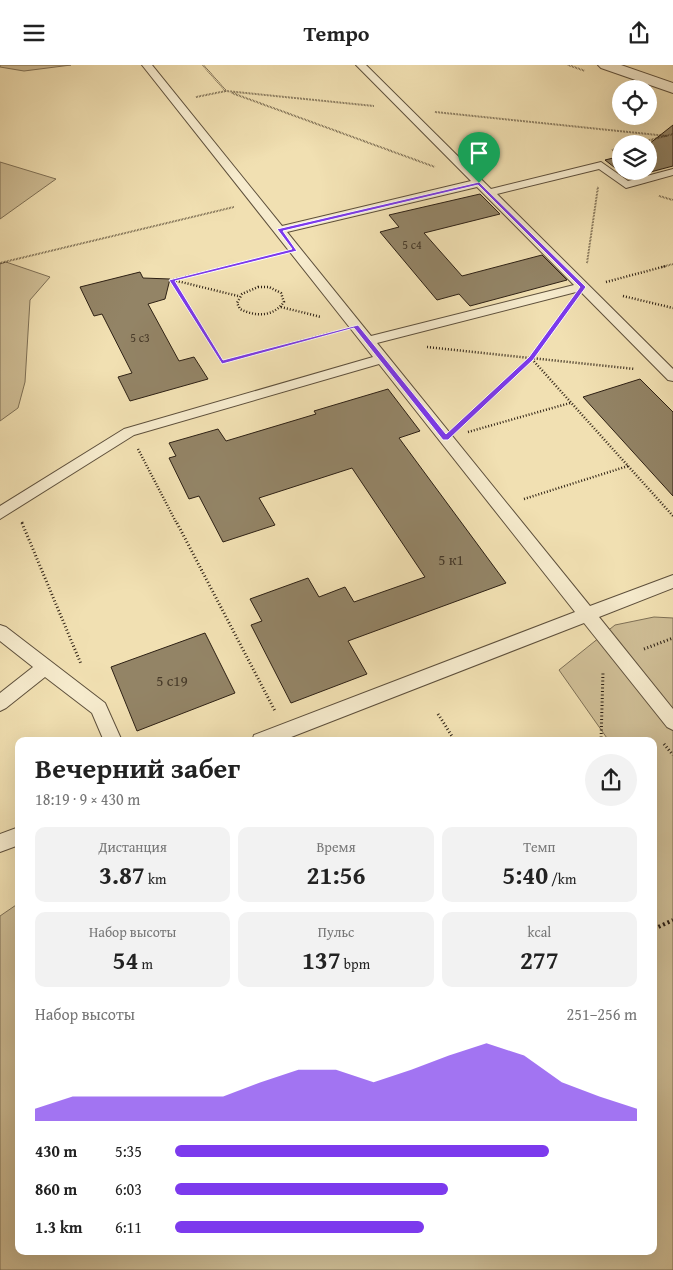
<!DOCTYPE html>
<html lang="ru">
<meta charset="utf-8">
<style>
:root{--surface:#fff;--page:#f2f2f2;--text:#222;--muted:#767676;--accent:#7c3aed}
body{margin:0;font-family:"Gentium Book Plus",serif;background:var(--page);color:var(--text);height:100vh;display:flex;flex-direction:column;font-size:19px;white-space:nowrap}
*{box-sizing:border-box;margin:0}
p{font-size:16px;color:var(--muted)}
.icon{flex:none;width:28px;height:28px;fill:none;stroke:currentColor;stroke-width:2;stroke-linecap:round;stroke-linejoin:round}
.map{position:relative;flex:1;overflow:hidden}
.details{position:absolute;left:15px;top:672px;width:642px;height:518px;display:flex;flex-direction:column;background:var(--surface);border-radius:10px;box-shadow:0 5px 20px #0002}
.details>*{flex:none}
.buttons{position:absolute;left:612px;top:15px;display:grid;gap:10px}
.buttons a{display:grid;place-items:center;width:45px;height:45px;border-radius:50%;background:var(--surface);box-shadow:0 5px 20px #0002;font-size:25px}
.pin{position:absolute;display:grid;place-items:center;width:42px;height:42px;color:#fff;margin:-51px -21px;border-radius:50% 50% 50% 0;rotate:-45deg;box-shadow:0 0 5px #0007}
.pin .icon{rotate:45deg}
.round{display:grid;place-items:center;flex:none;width:52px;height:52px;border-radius:26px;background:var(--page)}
.overview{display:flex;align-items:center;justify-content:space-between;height:85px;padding:0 20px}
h1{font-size:28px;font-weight:800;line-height:38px}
.metrics{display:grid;grid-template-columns:repeat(3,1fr);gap:8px;height:85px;padding:5px 20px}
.metrics div{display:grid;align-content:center;border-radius:10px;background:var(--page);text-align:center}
.metrics b{font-size:25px;font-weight:800}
.metrics small{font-size:14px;font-weight:400}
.metrics p{font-size:14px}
.chart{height:140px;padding:10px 20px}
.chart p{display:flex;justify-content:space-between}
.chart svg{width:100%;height:90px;margin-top:5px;fill:var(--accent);opacity:.7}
ul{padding:0 20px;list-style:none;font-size:16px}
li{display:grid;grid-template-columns:80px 60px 1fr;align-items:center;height:38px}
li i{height:12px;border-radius:6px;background:var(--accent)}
header{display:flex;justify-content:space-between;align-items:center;height:65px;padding:0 20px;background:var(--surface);font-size:22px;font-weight:800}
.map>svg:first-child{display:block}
.green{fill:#d0bf97;stroke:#7e7056}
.building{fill:#938466;stroke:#2d2014}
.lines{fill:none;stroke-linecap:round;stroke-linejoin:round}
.service-casing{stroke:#5e503c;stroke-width:2}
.tertiary-casing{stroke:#5e503c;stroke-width:2}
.path-far3{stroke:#2d2014;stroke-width:2;stroke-dasharray:0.5 1;stroke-linecap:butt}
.path-far2{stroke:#2d2014;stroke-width:2.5;stroke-dasharray:1 2;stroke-linecap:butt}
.path-far1{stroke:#2d2014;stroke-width:3;stroke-dasharray:1 2.5;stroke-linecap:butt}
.path{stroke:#2d2014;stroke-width:4;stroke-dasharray:2 3;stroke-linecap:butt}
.service{fill:#f6ebcd;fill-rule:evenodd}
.tertiary{fill:#f6ebcd;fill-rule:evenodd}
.route{fill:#7c3aed;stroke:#fff;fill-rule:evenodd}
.labels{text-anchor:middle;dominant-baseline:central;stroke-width:4;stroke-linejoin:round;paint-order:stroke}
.far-number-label{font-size:12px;fill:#463928}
.number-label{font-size:15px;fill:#463928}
</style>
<header><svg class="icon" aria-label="menu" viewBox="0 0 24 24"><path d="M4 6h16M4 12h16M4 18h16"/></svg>Tempo<svg class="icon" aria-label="share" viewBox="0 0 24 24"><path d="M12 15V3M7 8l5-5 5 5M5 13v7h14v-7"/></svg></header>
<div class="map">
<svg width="673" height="1205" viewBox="0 0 673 1205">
<rect width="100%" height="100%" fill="#f1e0b2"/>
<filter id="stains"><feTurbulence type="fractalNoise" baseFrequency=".004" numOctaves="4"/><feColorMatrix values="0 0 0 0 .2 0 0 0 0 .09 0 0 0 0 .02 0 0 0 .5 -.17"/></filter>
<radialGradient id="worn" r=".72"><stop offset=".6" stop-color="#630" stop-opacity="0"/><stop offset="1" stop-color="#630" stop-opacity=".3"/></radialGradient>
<g class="green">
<polygon points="0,0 71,0 24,6 0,2"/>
<polygon points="0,97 56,114 0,154"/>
<polygon points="6,197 50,212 30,235 25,317 18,343 0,356 0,199"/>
<polygon points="654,552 673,553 673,1205 0,1205 0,851 19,838 19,1186 654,1186 654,676 609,676 559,605 615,560"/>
</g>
<g class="building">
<polygon points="673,60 673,101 628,113 605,95 621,91 621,106 649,106 649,79"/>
<polygon points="480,129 500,149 424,168 462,211 542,190 567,215 470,241 459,229 437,235 380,167 399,162 389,150"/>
<polygon points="140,207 143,213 170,214 165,234 148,239 179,296 194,292 208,314 130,336 118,312 132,308 102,249 94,251 80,222"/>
<polygon points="640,314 673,347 673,431 583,332"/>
<polygon points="388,324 420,366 399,373 506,518 348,576 367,609 291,638 251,560 262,556 250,534 308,513 319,532 345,522 354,537 425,512 352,403 259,433 275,460 223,477 199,431 189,434 169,393 176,391 169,378 218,364 226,376 316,349 314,346"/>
<polygon points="205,568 235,628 137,666 111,602"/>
</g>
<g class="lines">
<defs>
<g id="service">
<path d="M 142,0 L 152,0 L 282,161 L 471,116 L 356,0 L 366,0 L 491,124 L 601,97 L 628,116 L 673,104 L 673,110 L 626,123 L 599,104 L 497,129 L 673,304 L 673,316 L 668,315 L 580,226 L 377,278 L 590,541 L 673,510 L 673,523 L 599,552 L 673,644 L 673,665 L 667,662 L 584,558 L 281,676 L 252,676 L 254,670 L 575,547 L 379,299 L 134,370 L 0,454 L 0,441 L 124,364 L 373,292 ZM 477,122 L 574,220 L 371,271 L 287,167 Z"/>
<polygon points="0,560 6,562 105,638 122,676 104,676 92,648 45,612 6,643 0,646 0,628 33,602 0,576"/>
<polygon points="19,762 19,780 0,787 0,769"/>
</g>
<polygon id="tertiary" points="598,0 621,0 673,18 673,28 601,3"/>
</defs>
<use href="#service" class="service-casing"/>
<use href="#tertiary" class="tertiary-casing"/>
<g class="path-far3">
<polyline points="203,0 226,26"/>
<polyline points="568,0 585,6"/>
<polyline points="232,28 435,102"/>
<polyline points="196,32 226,26 374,41"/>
<polyline points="435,47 667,71"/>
<polyline points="635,79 673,69"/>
<polyline points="612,85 621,82"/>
<polyline points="659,131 673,135"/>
<polyline points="0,198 234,142"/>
<polyline points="587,198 598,122"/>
<polyline points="224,202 273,190"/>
<polyline points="662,202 673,199"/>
</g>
<g class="path-far2">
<polyline points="230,201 172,215 222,297 334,267"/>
<polyline points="173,215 238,231"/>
<polyline points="606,217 666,201"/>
<path d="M 258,222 L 269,222 L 281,228 L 284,237 C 273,252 256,252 240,244 L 237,238 L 242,229 Z"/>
<polyline points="623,231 673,243"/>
<polyline points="281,242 321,252"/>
<polyline points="566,246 531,293 673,451"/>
<polyline points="427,282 530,293"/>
<polyline points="461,359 531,293 635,304"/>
<polyline points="468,367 570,338"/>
<polyline points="138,384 177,459"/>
<polyline points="524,434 628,401"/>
<polyline points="22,457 23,459"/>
</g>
<g class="path-far1">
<polyline points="22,458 81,599"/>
<polyline points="177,458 275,646"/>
<polyline points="644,584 673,573"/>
<polyline points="438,649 455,676"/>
<polyline points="601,676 603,607"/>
<polyline points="664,679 673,690"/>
</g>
<polyline class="path" points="654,864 673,855"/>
<use href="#service" class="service"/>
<use href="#tertiary" class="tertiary"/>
</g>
<path class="route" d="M 479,117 L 586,222 L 533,295 L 448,375 L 443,375 L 354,263 L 222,299 L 169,215 L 292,184 L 277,164 ZM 478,120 L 580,222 L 529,292 L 446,369 L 358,260 L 223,295 L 175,216 L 297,186 L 283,166 Z"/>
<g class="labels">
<g class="far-number-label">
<text x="412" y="179">5 с4</text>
<text x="140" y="272">5 с3</text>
</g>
<g class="number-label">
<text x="451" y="494">5 к1</text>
<text x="172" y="615">5 с19</text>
</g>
</g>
<rect width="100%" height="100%" filter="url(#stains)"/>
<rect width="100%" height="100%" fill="url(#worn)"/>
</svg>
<div class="buttons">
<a><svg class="icon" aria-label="locate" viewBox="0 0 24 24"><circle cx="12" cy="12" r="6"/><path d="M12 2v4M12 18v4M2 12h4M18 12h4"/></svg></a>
<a><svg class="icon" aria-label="layers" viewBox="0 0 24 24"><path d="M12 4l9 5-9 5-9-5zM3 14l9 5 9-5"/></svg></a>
</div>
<div class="pin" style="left:479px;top:118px;background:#1e9e55"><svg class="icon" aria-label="arrive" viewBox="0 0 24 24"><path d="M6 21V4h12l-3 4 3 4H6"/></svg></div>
<section class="details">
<div class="overview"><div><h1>Вечерний забег</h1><p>18:19 · 9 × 430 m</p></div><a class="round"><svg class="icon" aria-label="share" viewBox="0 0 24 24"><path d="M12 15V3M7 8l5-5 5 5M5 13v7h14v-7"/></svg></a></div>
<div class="metrics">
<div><p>Дистанция</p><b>3.87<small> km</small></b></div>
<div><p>Время</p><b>21:56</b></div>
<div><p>Темп</p><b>5:40<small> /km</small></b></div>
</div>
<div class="metrics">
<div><p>Набор высоты</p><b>54<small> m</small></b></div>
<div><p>Пульс</p><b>137<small> bpm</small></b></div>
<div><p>kcal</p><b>277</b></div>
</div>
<div class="chart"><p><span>Набор высоты</span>251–256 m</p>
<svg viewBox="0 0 160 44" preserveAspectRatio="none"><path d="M0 44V38L10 32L20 32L30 32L40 32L50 32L60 25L70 19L80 19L90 25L100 19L110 12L120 6L130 12L140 25L150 32L160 38V44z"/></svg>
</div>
<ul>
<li><b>430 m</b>5:35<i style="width:81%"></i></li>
<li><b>860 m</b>6:03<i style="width:59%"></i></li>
<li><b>1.3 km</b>6:11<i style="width:54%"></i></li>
</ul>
</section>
</div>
